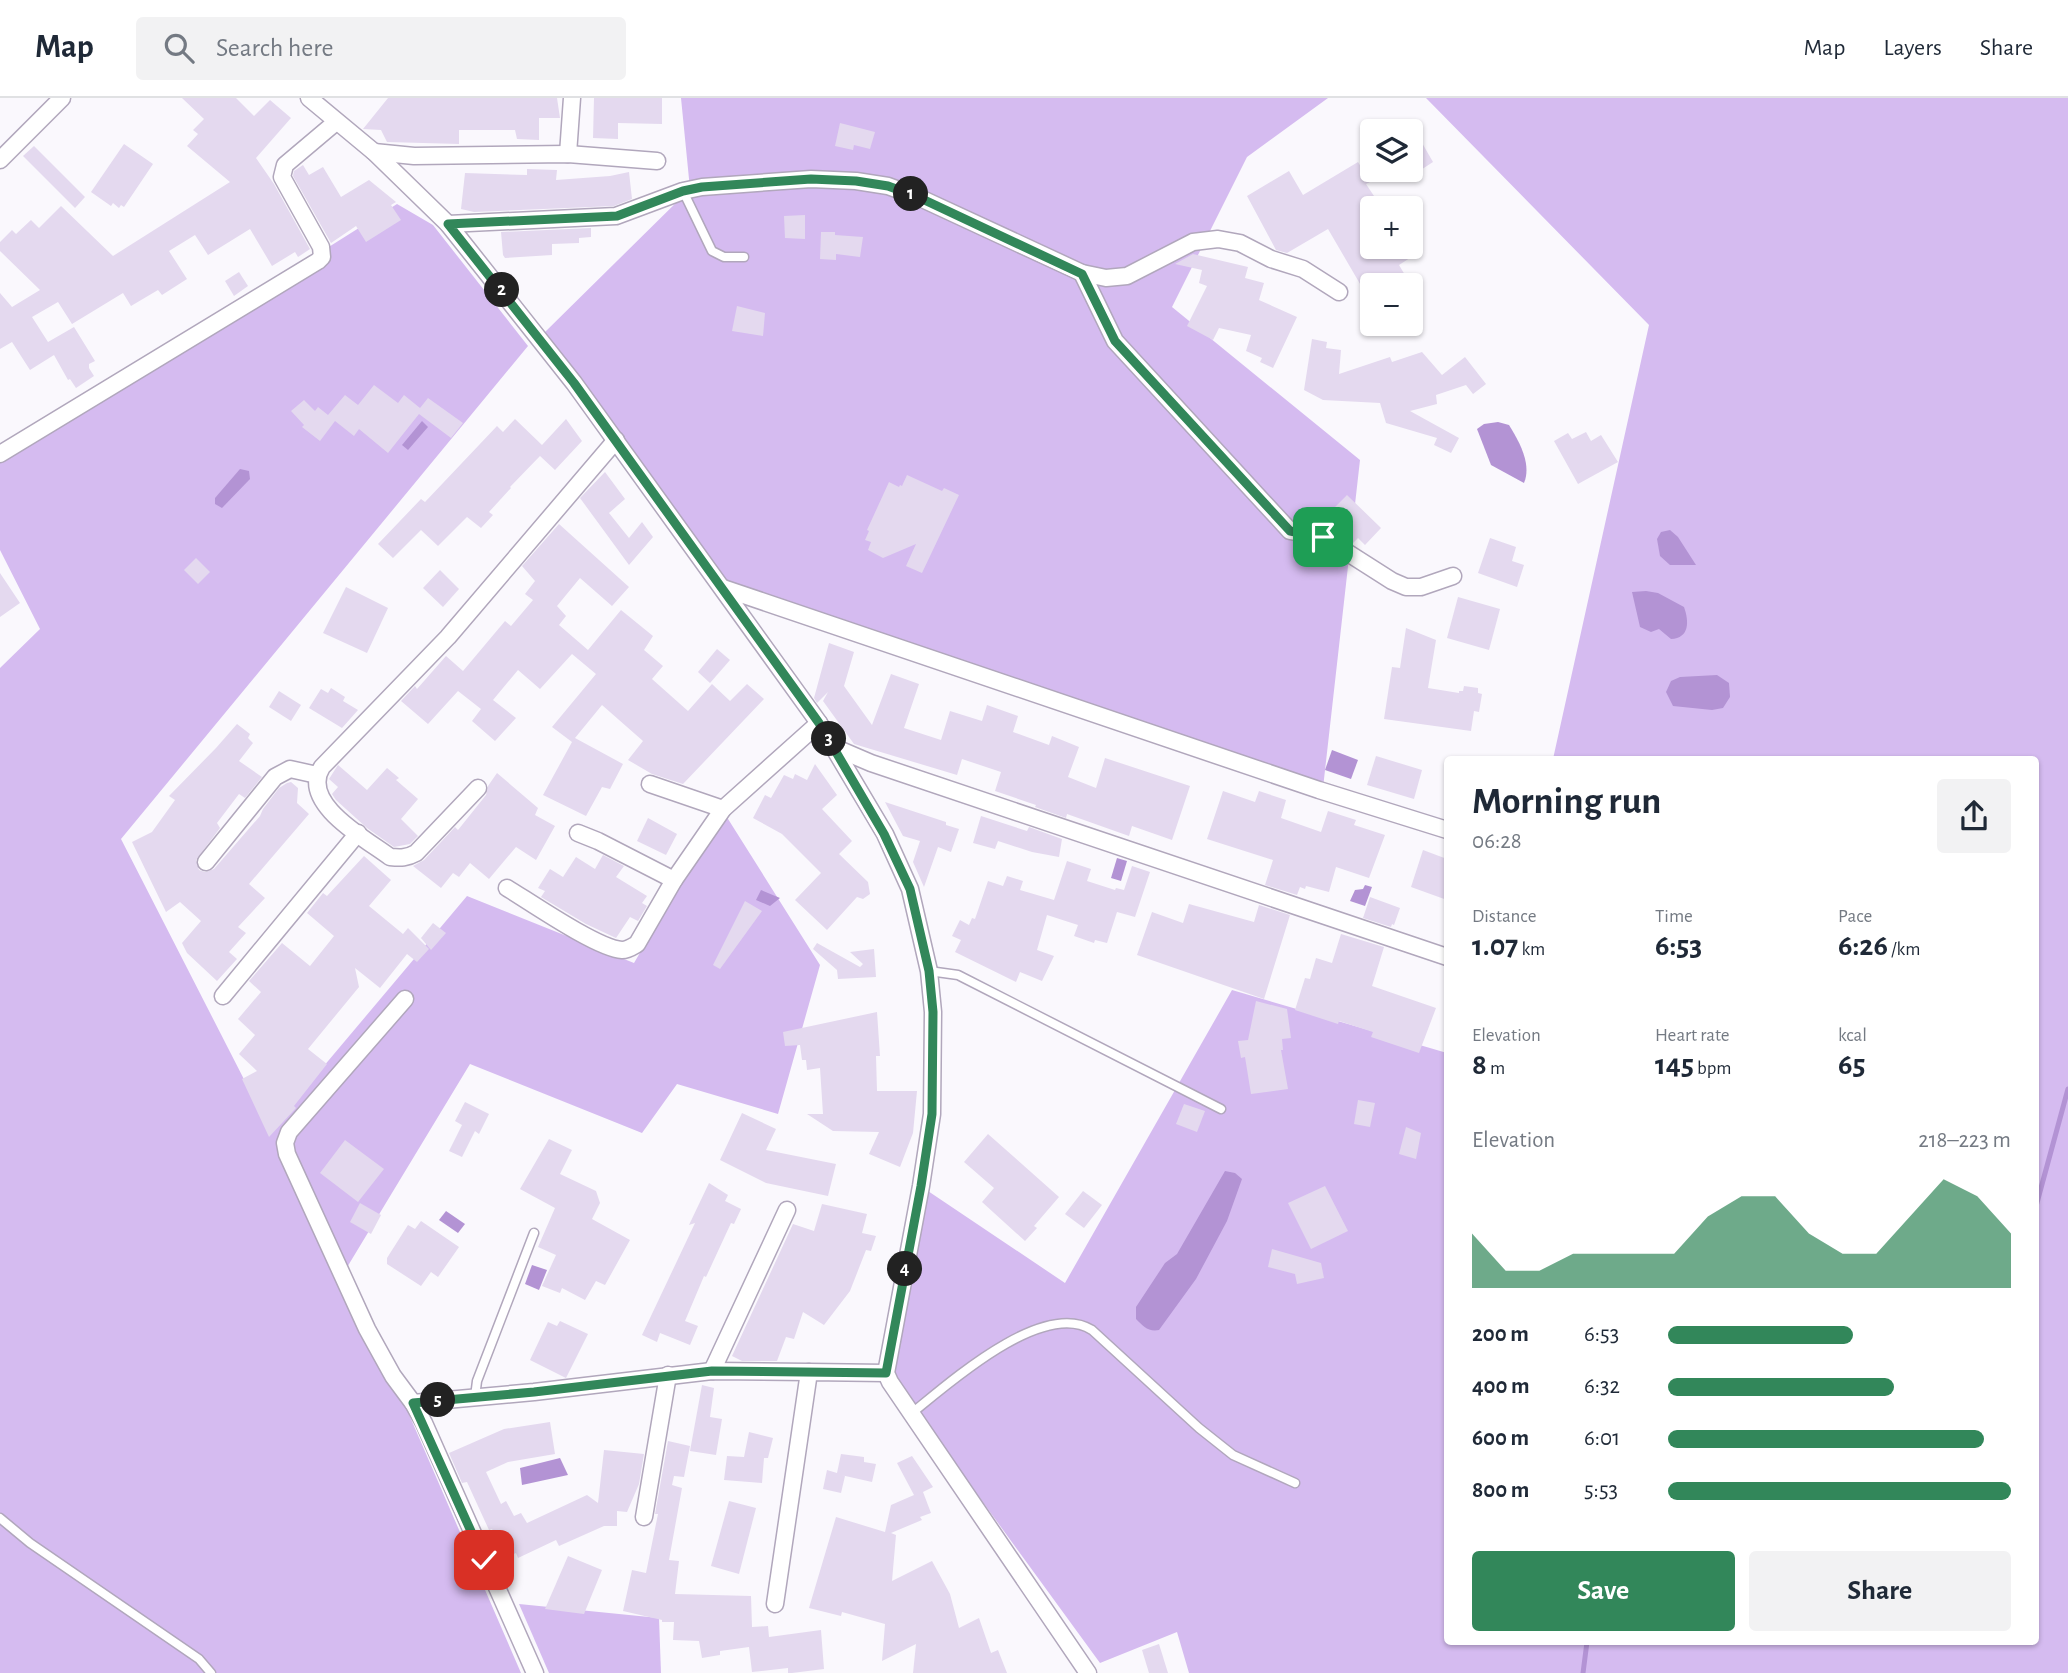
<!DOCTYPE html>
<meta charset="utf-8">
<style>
:root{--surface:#fff;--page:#f2f2f3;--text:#1f2937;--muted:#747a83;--line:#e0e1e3;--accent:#32875a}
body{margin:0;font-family:"Alegreya Sans",sans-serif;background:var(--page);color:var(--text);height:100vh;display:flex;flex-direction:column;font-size:26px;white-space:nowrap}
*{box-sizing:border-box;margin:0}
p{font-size:23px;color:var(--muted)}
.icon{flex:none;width:38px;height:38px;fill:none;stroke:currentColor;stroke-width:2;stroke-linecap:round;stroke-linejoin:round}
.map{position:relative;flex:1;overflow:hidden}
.sheet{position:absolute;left:1444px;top:658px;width:595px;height:889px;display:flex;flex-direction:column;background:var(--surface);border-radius:7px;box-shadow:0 2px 5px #0004}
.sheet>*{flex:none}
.fabs{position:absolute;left:1360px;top:21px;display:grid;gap:14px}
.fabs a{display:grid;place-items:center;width:63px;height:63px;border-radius:7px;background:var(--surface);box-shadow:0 2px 5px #0004;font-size:35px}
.pin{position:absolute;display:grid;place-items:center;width:60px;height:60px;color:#fff;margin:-30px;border-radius:14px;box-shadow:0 4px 10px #0006}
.km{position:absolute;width:35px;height:35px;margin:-18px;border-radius:50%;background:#222;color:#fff;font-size:19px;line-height:35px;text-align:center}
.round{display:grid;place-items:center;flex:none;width:74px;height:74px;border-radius:7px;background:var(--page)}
.head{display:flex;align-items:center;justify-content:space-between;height:119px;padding:0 28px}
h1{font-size:38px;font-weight:700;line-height:52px}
.metrics{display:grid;grid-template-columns:repeat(3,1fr);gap:10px;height:119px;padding:7px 28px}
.metrics div{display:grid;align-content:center}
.metrics b{font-size:30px;font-weight:700}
.metrics small{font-size:19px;font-weight:400}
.metrics p{font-size:19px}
.chart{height:196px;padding:14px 28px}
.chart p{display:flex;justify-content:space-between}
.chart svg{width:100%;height:126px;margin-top:7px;fill:var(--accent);opacity:.7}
.button{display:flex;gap:14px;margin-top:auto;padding:14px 28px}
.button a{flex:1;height:80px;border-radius:7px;background:var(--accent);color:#fff;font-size:28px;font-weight:700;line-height:80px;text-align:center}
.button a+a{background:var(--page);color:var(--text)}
ul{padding:0 28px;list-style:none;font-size:23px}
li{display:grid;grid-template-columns:112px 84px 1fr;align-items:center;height:52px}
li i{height:18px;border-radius:9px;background:var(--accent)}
header{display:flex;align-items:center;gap:42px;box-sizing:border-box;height:98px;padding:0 35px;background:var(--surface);border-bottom:2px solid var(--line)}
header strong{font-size:33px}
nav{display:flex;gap:38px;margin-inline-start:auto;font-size:24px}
.search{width:490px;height:63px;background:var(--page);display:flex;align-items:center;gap:18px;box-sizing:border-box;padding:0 24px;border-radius:7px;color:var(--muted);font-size:26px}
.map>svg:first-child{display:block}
.green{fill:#d5bbf0}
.water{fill:#b393d4}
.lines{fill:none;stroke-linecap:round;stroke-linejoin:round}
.stream{stroke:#b393d4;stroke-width:5}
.building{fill:#e4d9ef}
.service-casing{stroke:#b1a7bc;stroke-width:11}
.minor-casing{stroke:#b1a7bc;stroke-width:19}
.service{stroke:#fff;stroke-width:8}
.minor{stroke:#fff;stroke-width:16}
.route-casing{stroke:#fff;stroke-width:14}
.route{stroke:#32875a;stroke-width:9}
</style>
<header>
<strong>Map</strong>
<div class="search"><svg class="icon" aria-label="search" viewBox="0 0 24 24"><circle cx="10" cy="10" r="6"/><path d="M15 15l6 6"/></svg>Search here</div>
<nav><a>Map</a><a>Layers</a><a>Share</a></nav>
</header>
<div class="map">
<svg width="2068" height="1575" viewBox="0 0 2068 1575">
<rect width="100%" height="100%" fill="#faf8fd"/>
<g class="green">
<polygon points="681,0 1328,0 1247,59 1172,209 1360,362 1323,690 731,492 544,235 690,91"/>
<polygon points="1426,0 2068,0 2068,1575 1189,1575 1177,1534 1100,1565 888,1274 922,1089 1065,1185 1232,892 1447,955 1447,1544 2035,1544 2035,662 1553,661 1649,227"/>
<polygon points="397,106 433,127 528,248 121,741 270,1032 467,798 634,865 723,713 820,867 778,1016 677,986 642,1035 470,966 346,1171 521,1575 0,1575 0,570 40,531 0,452 0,356"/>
<polygon points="519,1506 659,1520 661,1575 549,1575"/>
</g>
<g class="water">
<polygon points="422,323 428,329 408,352 402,347"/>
<path d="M 1498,324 L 1509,327 C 1519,343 1532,366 1524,385 L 1491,367 L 1477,331 L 1484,326 Z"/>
<polygon points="240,371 249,373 250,381 222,410 215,406 215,400"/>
<polygon points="1670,432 1678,439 1696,467 1670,467 1660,458 1657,441 1661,434"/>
<path d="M 1646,493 L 1658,495 L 1684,509 C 1689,523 1690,540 1671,541 L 1659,531 L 1651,534 L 1640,529 L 1632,494 Z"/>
<polygon points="1717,577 1729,585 1730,599 1723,610 1712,612 1673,608 1666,594 1671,583 1680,579"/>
<polygon points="1332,652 1358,662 1351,681 1325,672"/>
<polygon points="1117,760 1127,763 1121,783 1111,780"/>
<polygon points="1365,787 1372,789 1365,808 1350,803 1355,792 1363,791"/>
<polygon points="761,792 780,800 770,808 756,802"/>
<path d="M 1225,1073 L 1235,1075 L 1242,1081 L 1227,1123 L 1196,1181 L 1159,1232 C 1148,1234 1143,1228 1136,1221 L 1136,1209 L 1165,1165 L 1177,1156 Z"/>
<polygon points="446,1113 465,1126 458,1135 439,1122"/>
<polygon points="532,1167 547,1172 539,1192 525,1186"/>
<polygon points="560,1360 568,1377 522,1387 520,1370"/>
</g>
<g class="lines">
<g class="stream">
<polyline points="2035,1112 2068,991"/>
<polyline points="1583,1575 1587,1544"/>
</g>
</g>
<g class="building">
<polygon points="182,0 236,0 254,18 270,2 291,20 256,60 274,86 310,151 298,159 295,154 272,168 250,131 208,157 195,137 169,153 187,181 162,197 158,192 131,208 123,195 72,226 58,204 32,219 48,244 74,229 95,263 89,266 89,270 94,278 76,290 70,281 68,282 54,257 30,272 12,244 0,251 0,195 12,209 40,192 0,153 0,144 12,132 16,136 31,122 39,130 61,108 113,158 230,84 187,48 198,36 193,32 204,21"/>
<polygon points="388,0 557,0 560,20 539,20 539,42 517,41 515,32 459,32 459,46 387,44 381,32 363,31"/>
<polygon points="594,0 662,0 662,26 618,25 618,41 593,40"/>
<polygon points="1410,24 1433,64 1410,79"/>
<polygon points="840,25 875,34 870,51 854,47 853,52 835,48"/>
<polygon points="124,46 153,66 124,109 121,107 119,110 113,105 111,108 91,94"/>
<polygon points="34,48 85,99 75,110 23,58"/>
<polygon points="1358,64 1370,84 1366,86 1382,110 1372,110 1372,149 1407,149 1413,158 1399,167 1411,187 1394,187 1387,176 1363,191 1328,131 1287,155 1276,152 1247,98 1289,73 1303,97"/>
<polygon points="303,67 309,77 323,69 341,99 369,82 396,104 391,107 401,122 366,144 356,128 331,145 293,78 294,73"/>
<polygon points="527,71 557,72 556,82 610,78 629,74 632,101 614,108 474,114 461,111 465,75 527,77"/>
<polygon points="805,117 805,141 785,140 784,118"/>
<polygon points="591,130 591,139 579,140 579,145 552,146 552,157 505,160 503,157 501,134"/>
<polygon points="821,134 835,134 835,137 863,139 860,159 836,156 836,162 820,161"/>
<polygon points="1193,156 1248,169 1245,180 1264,185 1259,202 1297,219 1273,270 1260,264 1262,260 1246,253 1251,237 1219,230 1213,242 1187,228 1207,188 1199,185 1202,172 1175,166"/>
<polygon points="239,174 248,188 234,198 225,183"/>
<polygon points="737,208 765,215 763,238 732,233"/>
<polygon points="1312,241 1327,244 1326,250 1341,252 1339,276 1390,259 1392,264 1422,254 1442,277 1465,259 1486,286 1473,296 1466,287 1436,297 1437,306 1410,313 1459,340 1451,355 1434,347 1437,340 1386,325 1380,305 1323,302 1304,292"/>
<polygon points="374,287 398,305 404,297 420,310 428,300 463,325 451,340 419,316 388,355 359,331 354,338 335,323 320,343 302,329 304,327 291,313 304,302 315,313 318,309 328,317 345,297 358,307"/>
<polygon points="515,321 542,347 566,321 582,343 555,372 540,358 510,389 511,390 489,414 493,417 481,430 467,419 438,448 421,432 393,460 378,446 421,401 425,404 497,328 503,334"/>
<polygon points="1586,334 1591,343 1601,337 1618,364 1578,386 1554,343 1568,335 1572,341"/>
<polygon points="605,374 625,401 609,415 629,440 642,424 653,439 629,467 580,400"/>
<polygon points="907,377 942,393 944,390 959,397 922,475 906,468 916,446 883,460 868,452 871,444 865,442 869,433 867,432 889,384 899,389 900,387 902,388"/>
<polygon points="1347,397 1381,430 1365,447 1358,440 1353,445 1345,441 1324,420"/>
<polygon points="559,426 629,489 612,508 580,480 557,508 566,518 559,527 588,552 621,512 653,538 644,552 663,568 652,581 688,613 712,586 730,603 747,586 764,601 683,686 652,676 628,662 643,643 602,607 575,640 623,666 610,691 602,689 586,718 543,697 572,644 552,629 596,576 572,556 540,591 518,572 493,602 516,620 495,643 472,623 481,611 458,593 428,626 401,603 415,588 417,591 446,558 463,573 505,523 511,528 533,502 525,496 535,483 522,468"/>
<polygon points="1490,440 1516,449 1512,463 1524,467 1517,489 1478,475"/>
<polygon points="196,460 210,474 198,486 184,472"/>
<polygon points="440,472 459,491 443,509 423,490"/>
<polygon points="0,475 20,505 0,519"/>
<polygon points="346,489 388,510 367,555 323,535"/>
<polygon points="1458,499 1500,511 1489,552 1447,540"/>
<polygon points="1406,530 1436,542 1428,590 1459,595 1459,593 1463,593 1464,588 1478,590 1478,595 1482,596 1479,614 1474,613 1471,633 1384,621 1392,569 1400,570"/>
<polygon points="829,545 854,554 844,588 872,627 891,576 919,586 904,630 941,642 950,613 982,623 987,607 1018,618 1013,634 1049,647 1052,638 1079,649 1068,679 1096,690 1105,660 1190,688 1172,742 1132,728 1129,738 1067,716 1066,720 1035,709 1036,707 995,693 1001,674 962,661 957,677 854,646 823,603 828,594 817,605 814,600"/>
<polygon points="717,551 730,562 710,585 698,574"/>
<polygon points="331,590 345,599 343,603 358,612 342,630 309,610 321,591 328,595"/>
<polygon points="279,593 301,607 291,623 269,609"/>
<polygon points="237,626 250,636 248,640 253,645 239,663 262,679 245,700 239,696 217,725 220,730 196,762 199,772 205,774 214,771 260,718 263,711 279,690 287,685 291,684 298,690 297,705 309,716 249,786 265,800 238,829 246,835 229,854 237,861 217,883 187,855 182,845 201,823 180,804 166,814 132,744 152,734 175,702 169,698 216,650"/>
<polygon points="1376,658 1422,672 1414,701 1367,687"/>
<polygon points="815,666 837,697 822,711 852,743 839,756 868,784 870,796 863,801 857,799 827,832 795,802 821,775 782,736 753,720 765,697 771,700 784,677 793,681 795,676 807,682"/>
<polygon points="338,667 367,692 387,670 399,680 396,682 418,701 401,721 418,738 410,746 394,749 367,730 336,702 332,696 338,689 329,681"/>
<polygon points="497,675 538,710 535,717 555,728 536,762 516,749 489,781 470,765 459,779 453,775 441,790 413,768 424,762 455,729 458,732 486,697 488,688"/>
<polygon points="1223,693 1255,704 1259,693 1286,702 1281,720 1321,734 1328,713 1356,722 1354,727 1385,737 1369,780 1336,769 1329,794 1306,788 1305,791 1300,789 1297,797 1265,787 1273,762 1207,741"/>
<polygon points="885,704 946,724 946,727 959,731 951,754 938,749 924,789 913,764 920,743 903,738"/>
<polygon points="981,718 1027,733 1029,729 1062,741 1059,759 1032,754 998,743 995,751 973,745"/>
<polygon points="648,720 677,736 666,757 637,743"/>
<polygon points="1423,752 1447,761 1447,802 1411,789"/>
<polygon points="603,757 624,768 616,779 647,798 642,805 647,808 638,823 630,819 616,840 586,826 541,799 545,793 538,790 550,771 563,779 576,759 595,771"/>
<polygon points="364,758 391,782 369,808 403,836 408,830 429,851 417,864 407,856 380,890 355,870 359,889 308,951 327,966 294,1008 296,1010 269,1039 242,981 257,973 239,956 255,937 238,921 261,894 249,883 282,845 310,868 334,838 307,815 323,795 327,798"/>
<polygon points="1067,763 1091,771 1087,783 1115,792 1116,790 1124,792 1132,768 1150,774 1135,819 1117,814 1107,845 1095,842 1094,845 1074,838 1078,827 1047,817 1037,852 1054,858 1042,883 1020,874 1016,884 955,854 961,842 952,838 960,822 969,827 972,820 975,821 988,783 1003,788 1007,778 1023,783 1020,792 1054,802"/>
<polygon points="1370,799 1400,810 1394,827 1392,826 1391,829 1363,820"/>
<polygon points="745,803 762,813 720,871 713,867"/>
<polygon points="1189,806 1254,824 1259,807 1290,817 1264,901 1137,857 1152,814 1183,825"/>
<polygon points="433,825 446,835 431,852 421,840"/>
<polygon points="1341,836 1384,849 1372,888 1436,910 1419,955 1371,939 1373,934 1339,923 1338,926 1295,912 1305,880 1310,881 1316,860 1332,865"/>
<polygon points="817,845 860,869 863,866 850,854 874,851 876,879 838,881 837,872 813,851"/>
<polygon points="1256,903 1287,911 1291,940 1282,941 1283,952 1281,952 1288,991 1251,996 1245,959 1241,960 1238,943 1248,942"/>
<polygon points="877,914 880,958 876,958 877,993 917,993 913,1035 900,1069 869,1056 879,1034 833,1033 807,1016 823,1016 820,970 807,972 806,962 802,962 800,947 785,948 783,934"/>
<polygon points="1358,1002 1375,1005 1370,1029 1354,1026"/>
<polygon points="465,1004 489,1016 479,1036 475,1033 462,1059 449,1053 462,1027 455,1023"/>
<polygon points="1184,1006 1205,1013 1197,1034 1176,1026"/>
<polygon points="742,1015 776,1031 766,1052 836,1066 828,1098 766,1085 720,1062"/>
<polygon points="1406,1029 1421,1035 1416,1061 1399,1056"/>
<polygon points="988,1036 1059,1099 1034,1128 1037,1130 1025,1143 982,1104 994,1090 964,1064"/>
<polygon points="549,1041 572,1052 560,1076 596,1093 600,1105 592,1121 630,1142 605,1187 596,1183 585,1202 562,1190 560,1195 542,1188 556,1157 538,1149 555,1110 520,1091"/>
<polygon points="345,1042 384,1071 358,1104 320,1075"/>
<polygon points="709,1085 728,1097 725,1103 741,1111 734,1126 731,1125 706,1179 704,1178 685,1223 698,1228 690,1247 660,1235 657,1244 642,1237 695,1125 689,1127"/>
<polygon points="1325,1088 1348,1133 1311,1151 1288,1105"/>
<polygon points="1083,1093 1102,1107 1084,1130 1065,1116"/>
<polygon points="360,1105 381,1117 371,1136 350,1124"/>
<polygon points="822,1106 867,1116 862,1135 876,1138 871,1153 866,1152 850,1193 824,1227 803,1214 794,1241 786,1239 777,1263 742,1263 732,1258 793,1126 814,1133"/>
<polygon points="421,1123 459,1149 438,1179 431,1174 421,1188 387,1166 387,1160 408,1127 415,1131"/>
<polygon points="1272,1151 1321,1165 1324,1180 1297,1186 1295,1176 1268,1169"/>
<polygon points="560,1223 588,1236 566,1280 530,1262 548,1224 557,1228"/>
<polygon points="702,1287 714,1290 710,1319 722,1321 716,1357 690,1353"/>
<polygon points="550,1324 555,1356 508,1364 486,1374 501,1406 506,1403 514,1418 521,1415 527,1425 587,1397 598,1405 604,1352 644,1356 639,1386 627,1414 617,1413 617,1428 604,1428 559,1448 556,1442 518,1460 516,1455 506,1459 492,1431 489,1432 467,1384 462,1385 449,1355 504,1331"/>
<polygon points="749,1334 773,1340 768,1360 764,1360 762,1385 724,1382 727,1358 744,1359"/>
<polygon points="668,1343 690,1348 684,1379 674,1378 672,1387 682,1390 669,1462 679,1463 675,1496 751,1498 752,1529 768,1528 769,1539 821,1532 824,1571 792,1575 788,1575 788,1570 752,1574 749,1549 720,1553 720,1557 702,1560 699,1543 673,1542 674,1524 662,1524 662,1522 623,1513 632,1472 646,1475 658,1416 655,1416"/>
<polygon points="841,1356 864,1359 864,1364 876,1366 872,1384 841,1377 845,1378 841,1395 823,1391 827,1372 837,1375"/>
<polygon points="912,1358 933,1389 923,1394 931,1415 920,1419 922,1422 891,1435 896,1437 892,1483 932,1463 950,1496 959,1530 979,1520 991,1555 998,1552 1007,1575 913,1575 916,1546 882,1563 885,1526 842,1514 841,1518 809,1510 836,1419 885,1434 891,1407 914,1397 897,1365"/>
<polygon points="729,1403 756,1410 739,1476 711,1468"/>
<polygon points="568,1458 602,1472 584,1516 545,1511"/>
<polygon points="1159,1546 1168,1575 1149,1575 1142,1552"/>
</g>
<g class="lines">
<defs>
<g id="service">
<polyline points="683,93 712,153 724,159 744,159"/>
<polyline points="929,873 958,877 1221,1011"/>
<polyline points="475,1299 477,1283 534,1135"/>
<path d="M 912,1315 C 949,1285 1043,1201 1092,1232 L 1199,1330 L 1233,1357 L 1295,1385"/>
<polyline points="0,1420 30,1445 199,1561 211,1575"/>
</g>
<g id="minor">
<polyline points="309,0 374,54 448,126 574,285 819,625 885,736 910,791 929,873 933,914 932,1016 921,1088 886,1275 890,1284 1088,1575"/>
<polyline points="374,54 414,58 568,56 657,63"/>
<polyline points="568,56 572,0"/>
<polyline points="0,62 62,0"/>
<polyline points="448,126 616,118 683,93 702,89 811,81 856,83 888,88 918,99 1082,175 1106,180 1127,178 1193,144 1218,141 1240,145 1271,161 1303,171 1339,194"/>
<polyline points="1082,175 1115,243 1290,433 1323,439 1392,483 1406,489 1421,489 1453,478"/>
<polyline points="0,356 318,163 322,159 321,149 282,79 285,67 336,24"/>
<polyline points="723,490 1319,692 1447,732"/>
<polyline points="836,650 871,665 1447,859"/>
<polyline points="650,686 723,711"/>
<path d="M 478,690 L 416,755 C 407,760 401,760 390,759 C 366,741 299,705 322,669 L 448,539 L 616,342"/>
<polyline points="578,735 598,743 674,782"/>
<polyline points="206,764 275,679 290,671 317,677"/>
<path d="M 507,790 C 530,804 598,851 622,852 C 628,852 632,849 637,846 L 674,782 L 723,711 L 819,625"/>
<polyline points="223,898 358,735"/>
<polyline points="405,901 289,1034 285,1045 287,1056 367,1231 393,1278 413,1305 424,1325 535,1575"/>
<polyline points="712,1273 787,1112"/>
<polyline points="413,1305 534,1294 712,1273 809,1274"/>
<polyline points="644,1419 668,1277"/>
<polyline points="775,1506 809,1274 886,1275"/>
</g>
</defs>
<use href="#service" class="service-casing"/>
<use href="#minor" class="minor-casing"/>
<use href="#service" class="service"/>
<use href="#minor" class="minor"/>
</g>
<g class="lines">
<defs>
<polyline id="route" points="484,1462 413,1305 534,1294 712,1273 886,1275 921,1088 932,1016 933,914 929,873 910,791 884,736 819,625 574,285 448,126 617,118 683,93 702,89 811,81 856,83 888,88 918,99 1082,176 1115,243 1290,433 1323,439"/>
</defs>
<use href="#route" class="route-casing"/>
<use href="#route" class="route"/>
</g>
</svg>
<div class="fabs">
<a><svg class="icon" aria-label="layers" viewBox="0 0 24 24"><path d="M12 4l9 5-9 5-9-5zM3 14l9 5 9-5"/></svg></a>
<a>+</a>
<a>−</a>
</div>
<div class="pin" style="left:1323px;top:439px;background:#1e9e55"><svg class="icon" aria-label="arrive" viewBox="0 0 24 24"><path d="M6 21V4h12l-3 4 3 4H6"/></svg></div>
<div class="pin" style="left:484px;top:1462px;background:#d93025"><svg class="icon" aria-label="check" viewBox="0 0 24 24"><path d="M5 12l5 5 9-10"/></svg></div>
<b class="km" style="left:911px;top:96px">1</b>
<b class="km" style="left:502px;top:192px">2</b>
<b class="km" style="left:829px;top:641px">3</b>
<b class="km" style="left:905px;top:1171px">4</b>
<b class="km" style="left:438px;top:1302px">5</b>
<section class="sheet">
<div class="head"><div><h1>Morning run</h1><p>06:28</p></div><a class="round"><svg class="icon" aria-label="share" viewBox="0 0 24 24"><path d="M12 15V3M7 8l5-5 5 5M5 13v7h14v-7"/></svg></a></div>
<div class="metrics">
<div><p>Distance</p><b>1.07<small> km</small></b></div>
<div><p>Time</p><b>6:53</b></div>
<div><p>Pace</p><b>6:26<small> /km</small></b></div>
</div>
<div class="metrics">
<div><p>Elevation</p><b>8<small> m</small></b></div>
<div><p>Heart rate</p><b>145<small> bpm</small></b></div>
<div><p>kcal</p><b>65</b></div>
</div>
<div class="chart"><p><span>Elevation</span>218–223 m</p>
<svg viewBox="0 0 160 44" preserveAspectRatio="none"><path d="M0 44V25L10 38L20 38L30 32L40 32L50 32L60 32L70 19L80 12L90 12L100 25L110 32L120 32L130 19L140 6L150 12L160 25V44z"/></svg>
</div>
<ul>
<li><b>200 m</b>6:53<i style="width:54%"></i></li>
<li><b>400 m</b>6:32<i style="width:66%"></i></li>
<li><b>600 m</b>6:01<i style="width:92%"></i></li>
<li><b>800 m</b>5:53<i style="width:100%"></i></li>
</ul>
<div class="button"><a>Save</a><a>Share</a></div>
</section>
</div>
